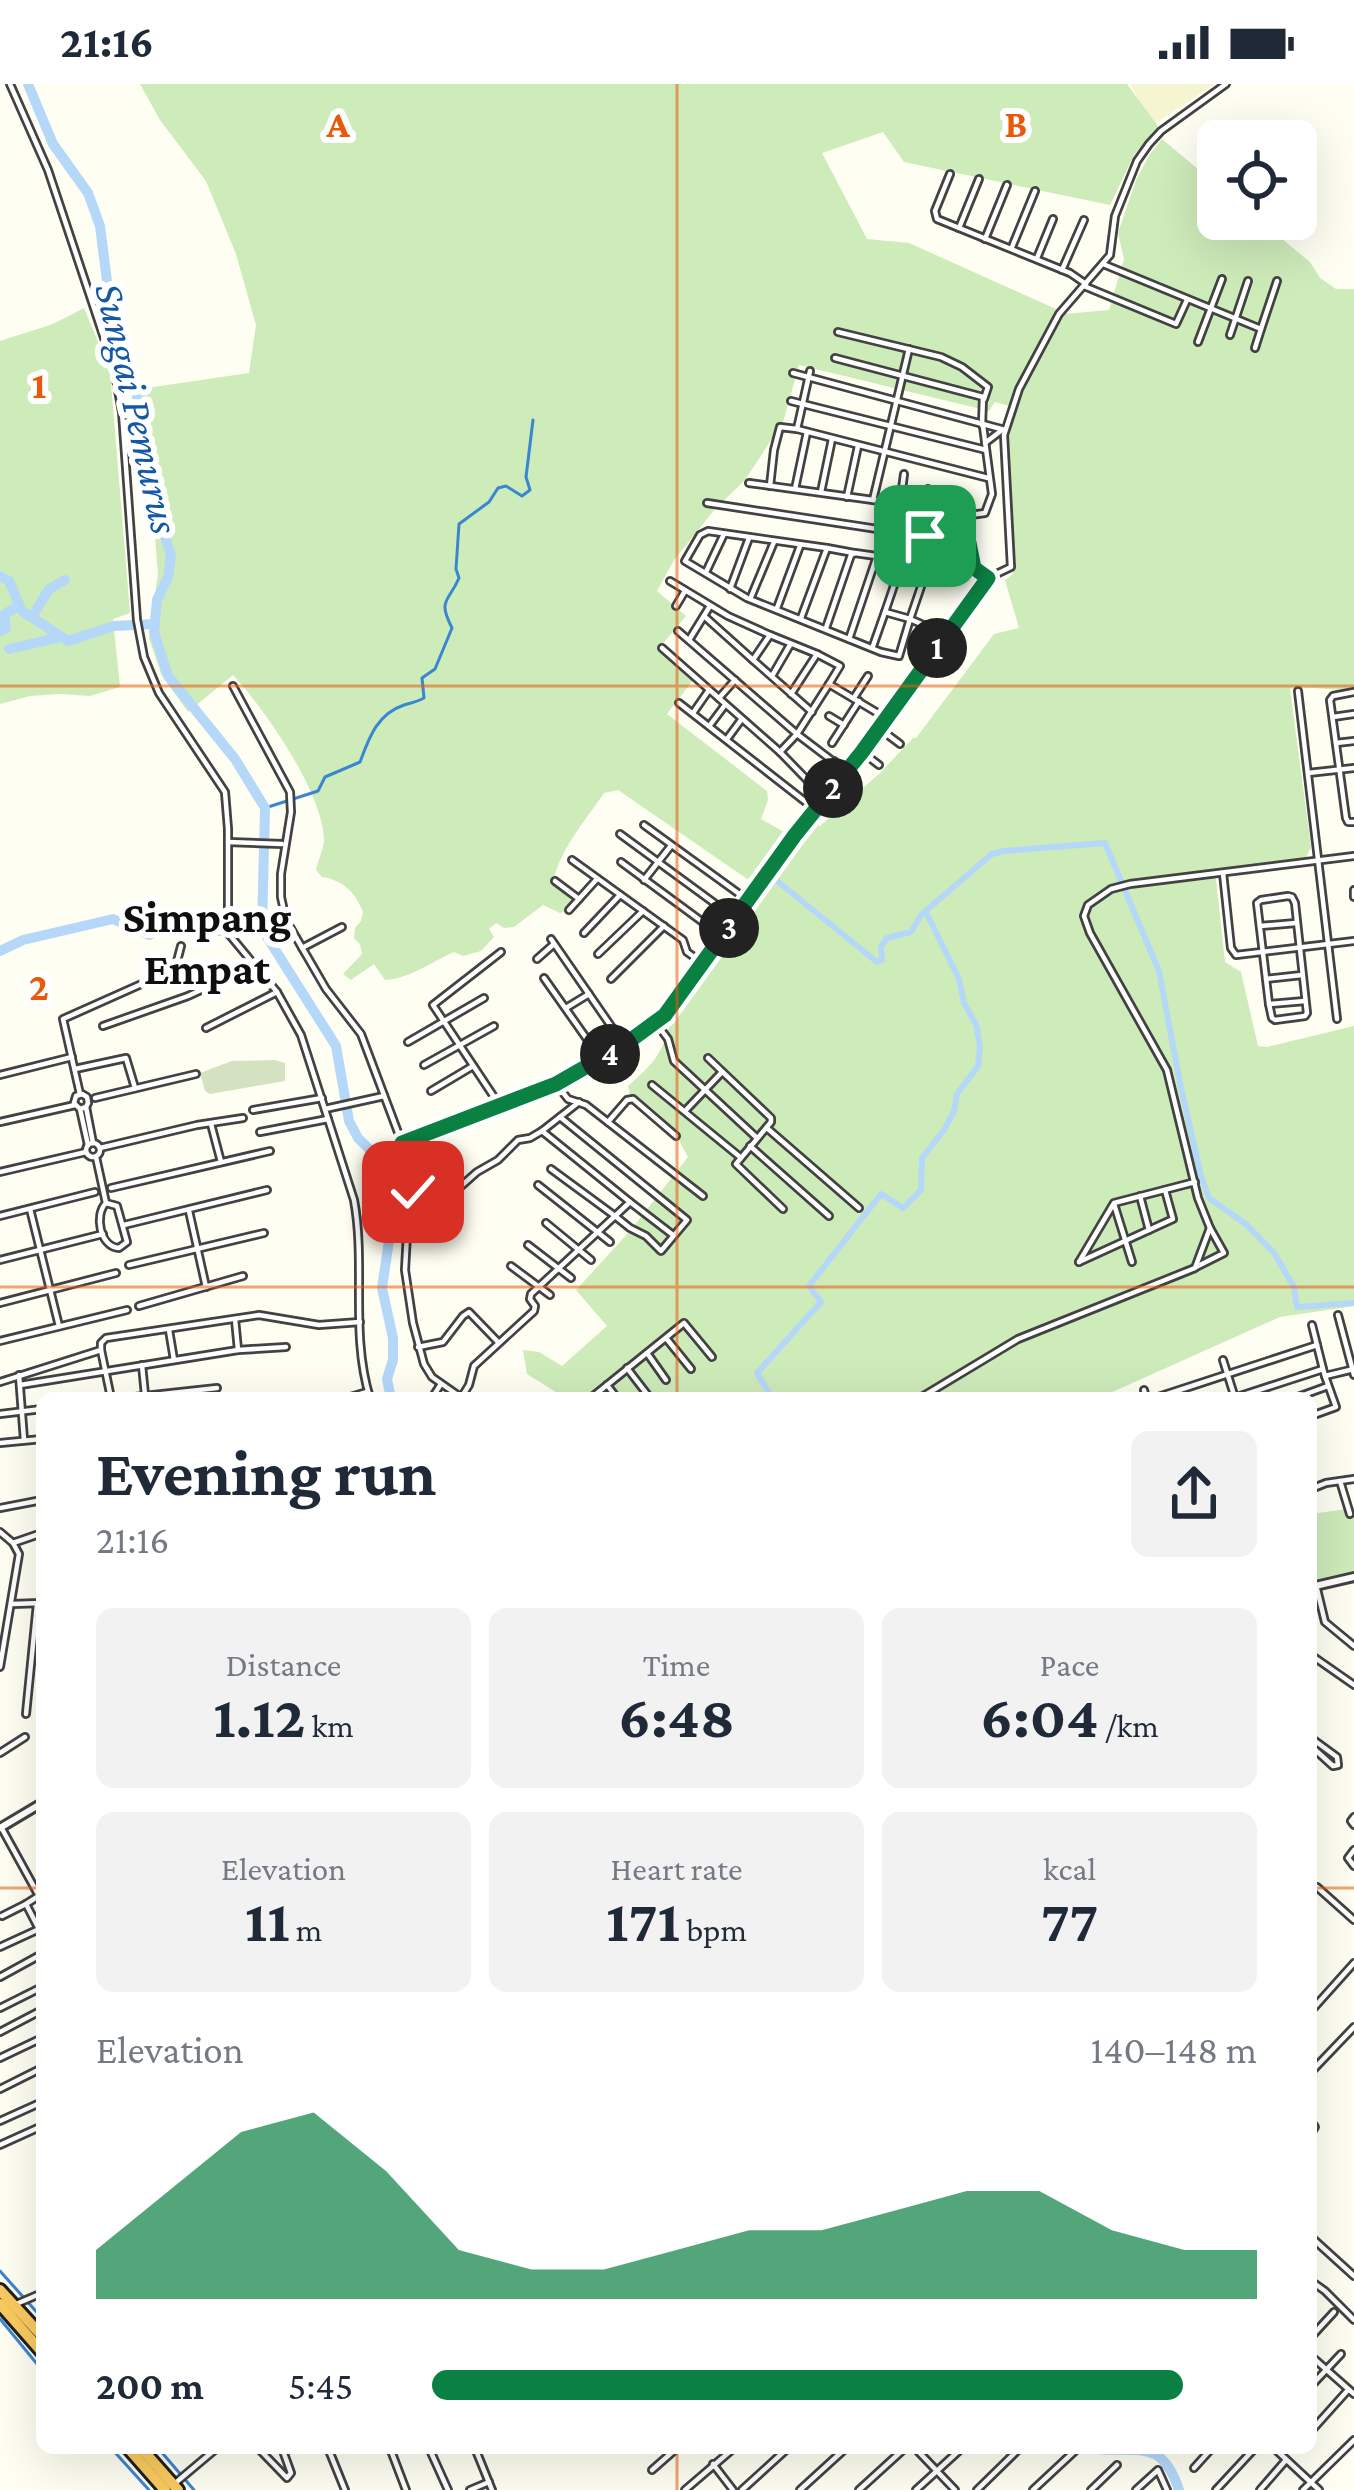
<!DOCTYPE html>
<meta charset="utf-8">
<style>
:root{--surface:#fff;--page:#f2f2f3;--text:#1f2937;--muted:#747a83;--accent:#0b8043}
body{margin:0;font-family:"Crimson Pro",serif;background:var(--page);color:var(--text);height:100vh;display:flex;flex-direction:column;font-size:45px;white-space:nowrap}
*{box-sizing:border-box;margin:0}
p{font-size:39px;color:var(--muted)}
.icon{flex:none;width:66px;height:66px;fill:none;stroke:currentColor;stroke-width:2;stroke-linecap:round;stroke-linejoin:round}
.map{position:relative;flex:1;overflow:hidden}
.sheet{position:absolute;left:36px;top:1308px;width:1281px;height:1062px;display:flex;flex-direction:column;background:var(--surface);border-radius:18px;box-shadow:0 12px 48px #0002}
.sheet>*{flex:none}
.tools{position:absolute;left:1197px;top:36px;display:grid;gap:24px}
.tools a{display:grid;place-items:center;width:120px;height:120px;border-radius:18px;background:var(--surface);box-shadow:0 12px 48px #0002;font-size:60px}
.pin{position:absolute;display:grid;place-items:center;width:102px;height:102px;color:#fff;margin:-51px;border-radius:24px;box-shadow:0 6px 18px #0006}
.km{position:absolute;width:60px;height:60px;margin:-30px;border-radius:50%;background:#222;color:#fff;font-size:33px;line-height:60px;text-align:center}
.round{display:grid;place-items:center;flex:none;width:126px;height:126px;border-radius:18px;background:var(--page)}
.headline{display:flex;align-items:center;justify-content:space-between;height:204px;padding:0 60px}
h1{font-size:66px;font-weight:700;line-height:90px}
.figures{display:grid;grid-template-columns:repeat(3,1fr);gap:18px;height:204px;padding:12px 60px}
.figures div{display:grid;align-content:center;border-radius:18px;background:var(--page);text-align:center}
.figures b{font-size:60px;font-weight:700}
.figures small{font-size:33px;font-weight:400}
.figures p{font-size:33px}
.chart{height:336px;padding:24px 60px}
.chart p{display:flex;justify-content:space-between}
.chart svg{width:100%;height:216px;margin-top:12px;fill:var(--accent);opacity:.7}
ul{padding:0 60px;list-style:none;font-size:39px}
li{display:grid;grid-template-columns:192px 144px 1fr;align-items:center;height:90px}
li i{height:30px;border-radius:15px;background:var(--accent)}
.status{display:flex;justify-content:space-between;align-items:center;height:84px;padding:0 60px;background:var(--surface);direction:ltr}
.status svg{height:33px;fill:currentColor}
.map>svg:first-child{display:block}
.farmland{fill:#f5f6d1}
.green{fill:#ceebba}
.cemetery{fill:#d4e2c1}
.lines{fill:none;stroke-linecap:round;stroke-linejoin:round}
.stream{stroke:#3a86d1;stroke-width:3}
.canal{stroke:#b5d8f8;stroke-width:6}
.river{stroke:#b5d8f8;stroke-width:10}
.minor-casing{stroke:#424242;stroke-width:10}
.tertiary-casing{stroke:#424242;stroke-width:12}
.trunk-casing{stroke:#202020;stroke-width:16}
.minor{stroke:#fff;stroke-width:4.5}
.tertiary{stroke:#fff;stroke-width:6}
.trunk{stroke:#f9ca5e;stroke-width:10}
.route-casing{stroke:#fff;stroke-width:24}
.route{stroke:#0b8043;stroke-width:15}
.grid{fill:none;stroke:#e8590c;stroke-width:3;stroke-opacity:0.55}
.labels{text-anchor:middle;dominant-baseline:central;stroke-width:12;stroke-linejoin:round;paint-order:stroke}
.water-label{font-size:42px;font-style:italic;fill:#1458a5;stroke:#fff}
.quarter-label{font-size:45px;font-weight:bold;fill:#0f0f0f;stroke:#fff}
.grid-label{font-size:39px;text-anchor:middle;font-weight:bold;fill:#e8590c;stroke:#fff;stroke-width:12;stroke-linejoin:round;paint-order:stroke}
</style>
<div class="status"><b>21:16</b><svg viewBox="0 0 49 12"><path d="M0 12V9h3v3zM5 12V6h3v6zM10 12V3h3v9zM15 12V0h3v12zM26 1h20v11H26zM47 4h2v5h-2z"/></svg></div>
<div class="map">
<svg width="1354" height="2406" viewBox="0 0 1354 2406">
<rect width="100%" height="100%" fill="#fffef2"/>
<polygon class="farmland" points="1130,0 1215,0 1153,41"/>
<g class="green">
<path d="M 140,0 L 1127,0 L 1158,42 L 1134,71 L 1110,121 L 904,78 L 883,48 L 822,69 L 867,155 L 909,159 L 1056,225 L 1009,322 L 995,318 L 989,327 L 799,281 L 783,338 L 745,396 L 715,425 L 674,476 L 657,507 L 686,532 L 660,563 L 693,596 L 667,630 L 767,707 L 768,716 L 761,735 L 791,752 L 753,799 L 618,706 L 604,709 C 585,737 560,765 553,798 L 574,819 L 569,826 L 560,829 L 543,821 L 514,843 L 504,844 L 496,839 L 489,845 L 494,853 L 481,867 L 463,872 L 454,868 C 431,878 411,894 385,896 L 374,880 L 351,896 L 343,890 L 362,870 L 360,860 L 354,854 L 355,844 L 361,837 L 363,828 C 355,808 343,796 322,793 L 316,786 C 318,777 323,766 324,758 C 325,711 264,624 233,591 L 188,628 L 161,590 L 149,554 L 158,490 L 154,442 L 133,306 L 249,289 L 256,241 L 236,170 L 206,97 L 160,36 Z"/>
<path d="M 1162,55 L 1218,102 L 1218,135 L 1258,135 L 1310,178 L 1320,194 L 1336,205 L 1354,205 L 1354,605 C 1332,608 1311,601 1290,605 L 1311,763 L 1304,777 L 1215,786 L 1225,878 L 1241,888 L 1258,962 L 1267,963 L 1354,942 L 1354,1222 L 1280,1233 L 1099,1314 L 565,1314 L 527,1290 L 523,1266 L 539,1268 L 562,1282 L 607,1242 L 576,1206 L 630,1147 L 688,1073 L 675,1049 L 631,1016 L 628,1002 C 656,978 666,965 672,928 L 810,735 L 820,742 L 880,689 L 913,654 L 916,654 L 994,550 L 1019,544 L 1005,496 L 1013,490 L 1007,351 L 1009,331 L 1064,230 L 1109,226 L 1124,175 L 1118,149 L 1136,96 L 1150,70 Z"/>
<polygon points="84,224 110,287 130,529 113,535 120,603 90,612 60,610 30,612 0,620 0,257 53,240"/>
<polygon points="1354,1424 1354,1490 1311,1500 1311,1430"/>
</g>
<polygon class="cemetery" points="275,976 285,979 285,997 210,1010 205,1007 200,989 232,977"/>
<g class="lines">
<g class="stream">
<path d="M 265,724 L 318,707 L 325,693 L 360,678 C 369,654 377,630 404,621 C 411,619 417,618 424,614 L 422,594 L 435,585 L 452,544 C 437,515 449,518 459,494 L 456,485 L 459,440 L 489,418 L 498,404 L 506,402 L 522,412 L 530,406 L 526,393 L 533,336"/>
<polyline points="0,2187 42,2234"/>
<polyline points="0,2235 42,2286"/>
<polyline points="111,2364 149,2406"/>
<polyline points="158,2364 194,2406"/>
</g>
<g class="canal">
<polyline points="771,792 877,878 882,876 881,863 887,854 911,848 921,831 992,770 1004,767 1105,759 1159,887 1180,999 1201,1092 1209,1114 1247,1141 1274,1169 1294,1203 1297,1223 1354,1219"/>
<polyline points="772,1314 757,1289 821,1218 809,1202 881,1110 903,1124 921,1106 922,1074 944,1046 954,1027 957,1010 978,982 980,962 976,940 964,919 959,895 926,828"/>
</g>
<g class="river">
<polyline points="28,0 53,60 88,109 100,142 114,252 136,307 158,433 171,471 168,493 157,516 154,548 168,592 235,675 265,724 262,845 336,962 349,1037 358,1054 370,1066 391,1113 393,1130 382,1204 393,1254 393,1276 387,1295 390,1310 395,1314"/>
<polyline points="0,492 9,497 22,527 68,557 114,542 155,540"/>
<polyline points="32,533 49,505 65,496"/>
<polyline points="0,547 6,544 4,531 19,521"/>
<polyline points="9,565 61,553"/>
<polyline points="0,867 23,856 113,835 149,851 176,838 203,836 216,847 262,845"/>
<path d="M 1090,2364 C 1136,2371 1161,2351 1179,2406"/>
</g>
<defs>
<g id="minor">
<path d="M 10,0 L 48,86 L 114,284 L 122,328 L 137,536 L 144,573 L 159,609 L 225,708 L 228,745 L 228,849 L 277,908 L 301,951 L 354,1116 C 366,1180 350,1250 370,1314"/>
<polyline points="950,90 935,127 937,135 1070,189 1086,200"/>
<polyline points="959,144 979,95"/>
<polyline points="985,155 1007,101"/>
<polyline points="1012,163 1035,107"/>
<polyline points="1037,174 1053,135"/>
<polyline points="1103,180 1261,245 1255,264"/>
<polyline points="1062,186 1084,136"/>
<polyline points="1084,202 1176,240 1187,216"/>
<polyline points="1261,245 1277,197"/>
<polyline points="838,248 941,273 962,283 988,303 984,315"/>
<polyline points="1230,251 1248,197"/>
<polyline points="1198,258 1222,195"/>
<polyline points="909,265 873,416 970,431 985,429 992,410 983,342"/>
<polyline points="835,274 983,313 982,341"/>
<polyline points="810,287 797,345 988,394"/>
<polyline points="793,289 1005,346"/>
<polyline points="791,317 986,366"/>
<polyline points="985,359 1002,346"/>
<polyline points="749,399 873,416"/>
<polyline points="770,402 774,366 780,343 797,345"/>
<polyline points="795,405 807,348"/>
<polyline points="821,408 832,355"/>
<polyline points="847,413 858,362"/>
<polyline points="707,419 969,459 974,484 988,494"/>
<polyline points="900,421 904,390"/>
<polyline points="927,425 928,405"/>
<polyline points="827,464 708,447 700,451 685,477 747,514 881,568 899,572 910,535 885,528 903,475"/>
<polyline points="706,488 724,450"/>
<polyline points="670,497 728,532 770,551"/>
<polyline points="730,505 749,454"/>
<polyline points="751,513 774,458"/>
<polyline points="676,522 685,507"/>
<polyline points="777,524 800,462"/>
<polyline points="704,532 753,576"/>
<polyline points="801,534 827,464 854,469"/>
<polyline points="826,544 851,471 855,469 926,479 927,485 910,535 946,551"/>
<polyline points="678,547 797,650 847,688"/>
<polyline points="849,555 877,472"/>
<polyline points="689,556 710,522"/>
<polyline points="873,562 885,528"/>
<polyline points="662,564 780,668 811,700 818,697 834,677"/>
<polyline points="772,592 790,561"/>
<polyline points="233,602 290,708 291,728 281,790 281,813 286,836 326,905 361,950 402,1059 418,1128 407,1150 405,1186 413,1239 424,1280 432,1293 462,1314"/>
<polyline points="1298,607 1337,935"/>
<polyline points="1354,608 1333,612 1330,616 1346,734 1348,738 1354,738"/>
<polyline points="791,610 817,570"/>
<polyline points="855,612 868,592"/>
<polyline points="719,614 735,596"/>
<polyline points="679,619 816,726"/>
<polyline points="812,628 753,576 770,551 817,570 840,582 829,600"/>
<polyline points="693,629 709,606"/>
<polyline points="829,632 844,641"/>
<polyline points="1333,633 1354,630"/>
<polyline points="710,641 725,621"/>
<polyline points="880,645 900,660"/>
<polyline points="727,655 741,636"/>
<polyline points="832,659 859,617"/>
<polyline points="1336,659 1354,657"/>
<polyline points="780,668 797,650 829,600 886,634"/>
<polyline points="862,668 879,681"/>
<polyline points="1308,689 1354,684"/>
<polyline points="644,741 749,817"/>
<polyline points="620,750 736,835"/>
<polyline points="228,758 282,760"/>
<polyline points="572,776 683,856 687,868 704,880"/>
<polyline points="621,778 723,853"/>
<polyline points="1223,789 1231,864 1236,871 1354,857"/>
<polyline points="644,796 670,763"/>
<polyline points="555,797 579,815"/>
<polyline points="1354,806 1354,813"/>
<polygon points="1288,812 1292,813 1295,819 1307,929 1305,932 1275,936 1272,934 1269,920 1257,819 1261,816"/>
<polyline points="569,826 597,795"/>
<polyline points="1260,842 1296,839"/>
<polyline points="584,849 620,811"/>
<polyline points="551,855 624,961"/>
<polyline points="302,864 342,843"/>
<polyline points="598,870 643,827"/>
<polyline points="537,875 554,860"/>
<polyline points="544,894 601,975"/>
<polyline points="611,895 664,842"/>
<polyline points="1266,895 1302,891"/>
<polyline points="1269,920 1305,917"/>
<polyline points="566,924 589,910"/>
<polyline points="656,939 668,955 674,977 757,1054"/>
<polyline points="103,942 188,912 255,881"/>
<polyline points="206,944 277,908"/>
<polyline points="408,958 484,914"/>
<polyline points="708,974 771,1034 771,1038 736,1080 783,1125"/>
<polyline points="424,981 494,942"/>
<polyline points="75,985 126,974 135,1004"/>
<polyline points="0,991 72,973"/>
<polyline points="557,1001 568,1015 586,1021 703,1112"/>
<polyline points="652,1001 740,1073"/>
<polyline points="431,1007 473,982"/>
<polyline points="80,1010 63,935 175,885 181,862"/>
<polyline points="95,1014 196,990"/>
<polyline points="500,1022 433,921 501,868"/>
<polyline points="86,1023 93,1059"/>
<polyline points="80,1025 86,1023 88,1019 87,1013 82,1010 76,1012 74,1019 80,1025 88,1061"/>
<polyline points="325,1025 384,1012"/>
<polyline points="253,1026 322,1014"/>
<polyline points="686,1026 722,988"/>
<polyline points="0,1038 75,1021"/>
<polyline points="608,1038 627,1016 633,1015 676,1052"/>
<polyline points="211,1040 221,1078"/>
<polyline points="768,1045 859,1124"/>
<polyline points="542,1047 630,1118 615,1132 551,1085"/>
<polyline points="260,1048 328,1035"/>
<circle cx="93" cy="1066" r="7"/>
<polyline points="402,1059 557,1000 616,966 665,931 795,751 862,668 988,494 1011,483 1004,351 1019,305 1059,230 1110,171 1115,132 1137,77 1149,60 1161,47 1226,0"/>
<polyline points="750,1062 829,1132"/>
<polyline points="100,1064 197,1041 243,1034"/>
<path d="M 96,1073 L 106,1119 C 94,1131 100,1163 119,1164 L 127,1158 L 117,1122 L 106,1119"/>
<polyline points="0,1088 86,1068"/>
<polyline points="538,1101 610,1158"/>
<polyline points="111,1104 270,1067"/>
<polyline points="1140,1112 1149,1146"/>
<polyline points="630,1118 673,1151"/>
<polyline points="1114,1120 1132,1178"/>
<polyline points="30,1125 59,1242"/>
<polyline points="189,1127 206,1203"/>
<polyline points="419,1128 443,1118 477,1088 498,1076 518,1056 530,1054 542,1047 579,1018"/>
<polyline points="0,1132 95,1108"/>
<polyline points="546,1139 591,1176"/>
<polyline points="124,1141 267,1106"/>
<polyline points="528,1161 571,1194"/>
<polyline points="0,1176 103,1150"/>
<polyline points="1079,1178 1114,1119 1195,1098"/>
<polyline points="1079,1178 1173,1135 1165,1106"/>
<polyline points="129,1181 264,1149"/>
<polyline points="511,1182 550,1211"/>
<polyline points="1196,1183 1224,1169 1210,1144"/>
<polyline points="0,1219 116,1189"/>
<polyline points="139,1222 243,1192"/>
<polyline points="1338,1231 1354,1291"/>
<polyline points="1312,1241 1323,1285"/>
<polyline points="169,1246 174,1276"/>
<polyline points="666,1254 691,1285"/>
<polyline points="0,1257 127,1226"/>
<polyline points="418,1263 443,1258 463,1232 469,1228 498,1258"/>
<polyline points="238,1266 286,1263"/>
<polyline points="647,1269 666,1296"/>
<polyline points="1223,1276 1235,1314"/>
<polyline points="142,1281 145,1311"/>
<polyline points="627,1284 650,1314"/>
<polyline points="19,1291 24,1356"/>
<polyline points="0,1298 101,1266"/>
<polyline points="20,1301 238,1266 235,1235"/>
<polyline points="607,1301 617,1314"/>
<polyline points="1144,1306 1146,1314"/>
<polyline points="111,1314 101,1266 101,1259 106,1254 259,1231 319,1241 360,1238"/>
<polyline points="126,1314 217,1304"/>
<polyline points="347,1314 367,1308"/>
<polyline points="432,1314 441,1300"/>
<polyline points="461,1314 469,1301 474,1282 534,1227 535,1222 530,1215 531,1210 615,1132 630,1144 646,1152 661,1167 687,1136 560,1033"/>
<polyline points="591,1314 684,1239 712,1273"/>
<polyline points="920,1314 1018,1255 1195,1184 1210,1144 1198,1114 1167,986 1090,849 1084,832 1088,821 1111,805 1130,800 1354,772"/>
<polyline points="1155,1314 1317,1261"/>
<polyline points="1234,1314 1323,1285 1325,1292 1354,1285"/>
<polyline points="1295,1314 1328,1302"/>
<polyline points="0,1330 42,1325"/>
<polyline points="1311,1332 1336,1323 1325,1292"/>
<polyline points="0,1359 42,1355"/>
<polyline points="1340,1397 1350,1430"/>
<polyline points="1311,1405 1326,1399 1354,1395"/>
<polyline points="0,1424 42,1416"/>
<polyline points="0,1448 13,1459 19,1470 0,1583"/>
<polyline points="13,1459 42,1449"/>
<polyline points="1316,1501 1325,1538 1354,1562"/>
<polyline points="12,1520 42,1519"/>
<polyline points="1311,1571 1354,1601"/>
<polyline points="26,1630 37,1520"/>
<polyline points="1311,1654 1337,1673 1338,1681 1333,1682 1311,1662"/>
<polyline points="0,1669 25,1653"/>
<polyline points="1354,1733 1351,1737 1354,1741"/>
<polyline points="1,1743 39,1812"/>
<polyline points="1354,1766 1348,1774 1354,1782"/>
<polyline points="1317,1803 1354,1836"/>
<polyline points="37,1813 26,1820 42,1851"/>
<polyline points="2,1832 26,1820"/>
<polyline points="0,1863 37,1846"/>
<polyline points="0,1893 42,1870"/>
<polyline points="0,1924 42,1903"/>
<polyline points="1311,1927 1354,1879"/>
<polyline points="0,1948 42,1926"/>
<polyline points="0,1974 42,1954"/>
<polyline points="1311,1988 1354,1943"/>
<polyline points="0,2005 42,1984"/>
<polyline points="0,2037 42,2018"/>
<polyline points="1311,2037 1315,2043 1311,2049"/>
<polyline points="0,2061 42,2042"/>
<polyline points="1311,2153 1354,2192"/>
<polyline points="1311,2197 1325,2207 1354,2236"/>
<polyline points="14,2221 42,2209"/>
<polyline points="1311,2253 1334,2228"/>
<polyline points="1311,2272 1354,2310"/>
<polyline points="1311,2302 1341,2270"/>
<polyline points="1313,2345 1348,2306"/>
<polyline points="258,2364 287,2394 291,2389 282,2364"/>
<polyline points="328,2364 345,2406"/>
<polyline points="390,2364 406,2406"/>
<polyline points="429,2364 448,2406"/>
<polyline points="475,2364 492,2406"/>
<polyline points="915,2364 955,2406"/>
<polyline points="1274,2364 1319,2406"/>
<polyline points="713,2380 733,2406"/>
<polyline points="1194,2384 1212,2364"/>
<polyline points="652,2386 677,2364"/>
<polyline points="173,2401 217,2364"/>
<polyline points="470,2406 489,2398"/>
<polyline points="685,2406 734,2364"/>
<polyline points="742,2406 788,2364"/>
<polyline points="800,2406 846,2364"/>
<polyline points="859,2406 905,2364"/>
<polyline points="916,2406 962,2364"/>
<polyline points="977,2406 1020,2364"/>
<polyline points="1033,2406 1078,2364"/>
<polyline points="1091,2406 1117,2381"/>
<polyline points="1136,2406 1158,2386 1167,2406"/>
<polyline points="1216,2406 1255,2364"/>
<polyline points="1260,2406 1286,2376"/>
<polyline points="1303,2406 1354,2356"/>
</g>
<g id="tertiary">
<polyline points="1311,1503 1354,1493"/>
<polyline points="0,1744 42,1719"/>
</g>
<g id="trunk">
<polyline points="0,2206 42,2252"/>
<polyline points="0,2220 42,2268"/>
<polyline points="128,2364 165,2406"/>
<polyline points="141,2364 178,2406"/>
</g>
</defs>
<use href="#minor" class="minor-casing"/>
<use href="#tertiary" class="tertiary-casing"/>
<use href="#trunk" class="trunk-casing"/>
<use href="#minor" class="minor"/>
<use href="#tertiary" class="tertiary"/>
<use href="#trunk" class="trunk"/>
</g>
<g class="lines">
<defs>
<polyline id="route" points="413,1108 402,1059 556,1000 624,961 665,931 795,751 862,668 988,494 974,484 969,459 925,452"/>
</defs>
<use href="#route" class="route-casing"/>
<use href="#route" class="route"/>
</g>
<path class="grid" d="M 677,0 L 677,1314M 0,602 L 1354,602M 0,1203 L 1354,1203M 0,1804 L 42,1804M 1311,1804 L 1354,1804M 677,2364 L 677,2406"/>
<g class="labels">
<g class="water-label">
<text transform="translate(138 324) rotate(77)">Sungai Pemurus</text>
</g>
<g class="quarter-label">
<text x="207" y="833">Simpang<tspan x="207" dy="52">Empat</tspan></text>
</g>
</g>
<g class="grid-label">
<text x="338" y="53">A</text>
<text x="1016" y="53">B</text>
<text x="39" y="314">1</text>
<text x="39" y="916">2</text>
</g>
</svg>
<div class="tools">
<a><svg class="icon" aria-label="locate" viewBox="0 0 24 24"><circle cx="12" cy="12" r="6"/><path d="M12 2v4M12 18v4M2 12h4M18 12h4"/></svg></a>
</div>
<div class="pin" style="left:925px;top:452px;background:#1e9e55"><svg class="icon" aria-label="arrive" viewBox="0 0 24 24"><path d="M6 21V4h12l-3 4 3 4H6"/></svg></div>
<div class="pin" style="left:413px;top:1108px;background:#d93025"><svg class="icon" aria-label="check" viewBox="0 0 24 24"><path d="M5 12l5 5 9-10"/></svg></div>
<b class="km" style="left:937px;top:564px">1</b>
<b class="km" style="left:833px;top:704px">2</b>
<b class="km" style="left:729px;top:844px">3</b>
<b class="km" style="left:610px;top:970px">4</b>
<section class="sheet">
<div class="headline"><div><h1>Evening run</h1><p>21:16</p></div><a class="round"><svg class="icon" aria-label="share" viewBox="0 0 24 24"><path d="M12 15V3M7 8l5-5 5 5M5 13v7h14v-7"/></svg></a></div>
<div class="figures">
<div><p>Distance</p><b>1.12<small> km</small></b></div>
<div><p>Time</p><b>6:48</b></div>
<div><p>Pace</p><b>6:04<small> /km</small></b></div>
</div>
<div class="figures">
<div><p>Elevation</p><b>11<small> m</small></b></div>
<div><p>Heart rate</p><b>171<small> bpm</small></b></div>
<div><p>kcal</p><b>77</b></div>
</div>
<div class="chart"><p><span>Elevation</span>140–148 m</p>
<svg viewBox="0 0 160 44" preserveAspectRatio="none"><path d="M0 44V34L10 22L20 10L30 6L40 18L50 34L60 38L70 38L80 34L90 30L100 30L110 26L120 22L130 22L140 30L150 34L160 34V44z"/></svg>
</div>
<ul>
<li><b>200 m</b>5:45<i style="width:91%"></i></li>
</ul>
</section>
</div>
